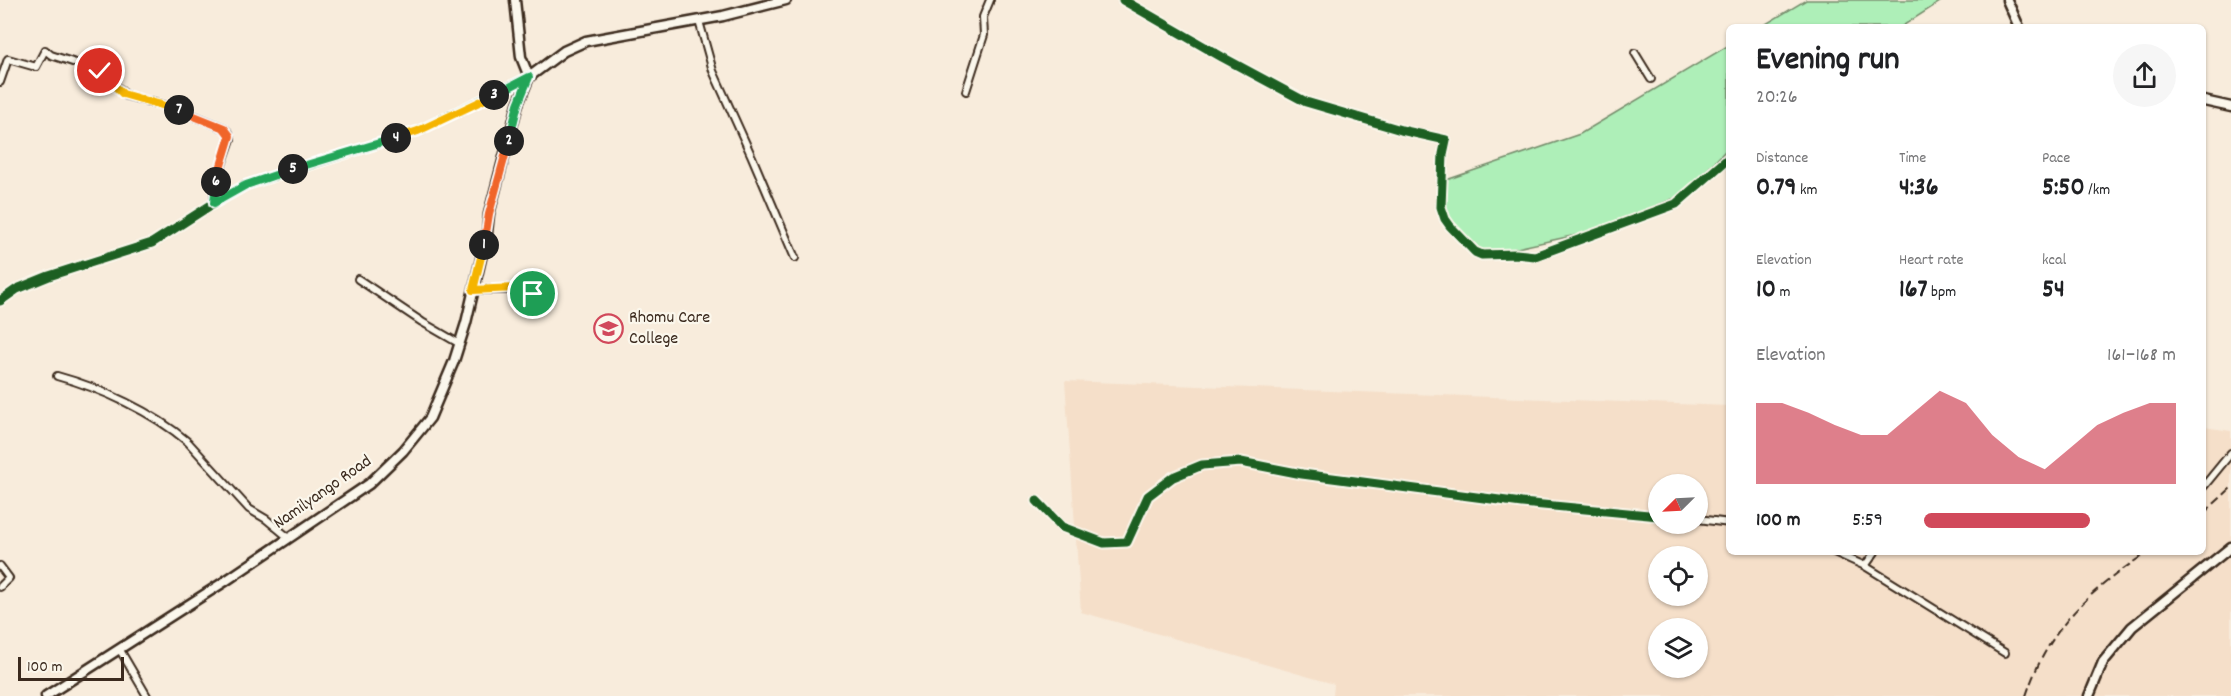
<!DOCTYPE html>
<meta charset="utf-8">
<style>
:root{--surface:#fff;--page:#f6f6f6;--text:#202124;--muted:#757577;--accent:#d1495b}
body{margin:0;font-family:Dekko,sans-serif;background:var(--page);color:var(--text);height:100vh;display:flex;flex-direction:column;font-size:22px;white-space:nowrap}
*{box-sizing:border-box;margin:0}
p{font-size:20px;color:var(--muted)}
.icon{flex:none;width:33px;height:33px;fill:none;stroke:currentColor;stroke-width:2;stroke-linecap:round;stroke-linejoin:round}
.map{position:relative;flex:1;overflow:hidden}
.sheet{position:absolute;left:1726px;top:24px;width:480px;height:531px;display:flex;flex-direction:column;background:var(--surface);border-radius:9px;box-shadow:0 2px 4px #0004}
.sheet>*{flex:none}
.needle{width:39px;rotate:246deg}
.tools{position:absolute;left:1648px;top:474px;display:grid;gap:12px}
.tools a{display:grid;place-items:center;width:60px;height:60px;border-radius:50%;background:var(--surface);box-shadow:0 2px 4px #0004;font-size:30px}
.scale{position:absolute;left:18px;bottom:15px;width:106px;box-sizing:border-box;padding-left:6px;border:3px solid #3b2a1e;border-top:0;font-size:16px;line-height:21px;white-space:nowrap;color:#3b2a1e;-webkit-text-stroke:4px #fbf7ec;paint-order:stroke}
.pin{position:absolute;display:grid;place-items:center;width:51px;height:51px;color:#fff;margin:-26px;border:3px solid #fff;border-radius:50%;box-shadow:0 2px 6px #0007}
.km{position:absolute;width:30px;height:30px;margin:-15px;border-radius:50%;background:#222;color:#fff;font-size:16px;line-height:30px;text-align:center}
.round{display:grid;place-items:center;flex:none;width:63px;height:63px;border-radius:32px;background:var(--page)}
.summary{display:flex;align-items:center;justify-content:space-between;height:102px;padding:0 30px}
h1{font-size:33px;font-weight:800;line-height:45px}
.figures{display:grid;grid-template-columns:repeat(3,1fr);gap:9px;height:102px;padding:6px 30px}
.figures div{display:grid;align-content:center}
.figures b{font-size:26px;font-weight:800}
.figures small{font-size:16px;font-weight:400}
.figures p{font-size:16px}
.chart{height:168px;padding:12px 30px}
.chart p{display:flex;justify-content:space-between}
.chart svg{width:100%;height:108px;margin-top:6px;fill:var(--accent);opacity:.7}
ul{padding:0 30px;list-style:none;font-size:20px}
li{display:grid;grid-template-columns:96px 72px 1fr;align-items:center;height:45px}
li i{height:15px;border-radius:8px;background:var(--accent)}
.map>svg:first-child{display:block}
.built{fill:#f5dfc9;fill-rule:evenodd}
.green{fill:#aeefb8;stroke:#748c6b;stroke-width:1.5}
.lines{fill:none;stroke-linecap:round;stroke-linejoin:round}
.street-casing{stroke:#3b2a1e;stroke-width:10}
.secondary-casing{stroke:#3b2a1e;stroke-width:13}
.street{stroke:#fbf7ec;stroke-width:6}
.secondary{stroke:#fbf7ec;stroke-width:8}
.rail{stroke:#3b2a1e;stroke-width:2;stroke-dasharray:9 4.5;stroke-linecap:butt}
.cycleway-casing{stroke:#fbf7ec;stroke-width:13}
.cycleway{stroke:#1b5e20;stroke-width:9}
.split-1-casing{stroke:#fff;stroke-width:12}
.split-2-casing{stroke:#fff;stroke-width:12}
.split-3-casing{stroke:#fff;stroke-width:12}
.split-4-casing{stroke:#fff;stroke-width:12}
.split-5-casing{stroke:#fff;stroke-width:12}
.split-6-casing{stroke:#fff;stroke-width:12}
.split-7-casing{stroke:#fff;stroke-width:12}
.split-8-casing{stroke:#fff;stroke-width:12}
.split-1{stroke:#f5b400;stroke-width:8}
.split-2{stroke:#f0652b;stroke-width:8}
.split-3{stroke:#22a559;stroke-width:8}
.split-4{stroke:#f5b400;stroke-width:8}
.split-5{stroke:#22a559;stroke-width:8}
.split-6{stroke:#22a559;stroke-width:8}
.split-7{stroke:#f0652b;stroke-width:8}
.split-8{stroke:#f5b400;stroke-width:8}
.labels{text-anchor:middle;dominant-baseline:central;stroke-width:4.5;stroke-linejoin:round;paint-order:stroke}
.poi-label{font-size:18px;fill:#3b2a1e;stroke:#fbf7ec;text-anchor:start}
.street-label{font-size:18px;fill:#3b2a1e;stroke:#fbf7ec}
</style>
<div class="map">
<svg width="2231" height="696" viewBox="0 0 2231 696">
<rect width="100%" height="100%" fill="#f8ecdc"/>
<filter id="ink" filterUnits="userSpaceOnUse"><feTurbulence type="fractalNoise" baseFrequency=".0167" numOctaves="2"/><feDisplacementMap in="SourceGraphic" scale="12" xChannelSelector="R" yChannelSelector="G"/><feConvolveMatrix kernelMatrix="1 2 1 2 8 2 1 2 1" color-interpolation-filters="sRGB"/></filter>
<g filter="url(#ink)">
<path class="built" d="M 1065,381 L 1729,406 L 1730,552 L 2204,552 L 2204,427 L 2231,431 L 2231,696 L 1333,696 L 1334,684 L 1081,612 ZM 1659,484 L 1698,484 L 1698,524 L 1659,524 ZM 1659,556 L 1698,556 L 1698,596 L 1659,596 ZM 1659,628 L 1698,628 L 1698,668 L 1659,668 Z"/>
<g class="green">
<polygon points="1806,0 1943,0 1901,27 1761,27"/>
<polygon points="1729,45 1729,147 1682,195 1594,231 1485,255 1446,215 1446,180 1580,134"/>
</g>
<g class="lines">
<defs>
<g id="street">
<polyline points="1123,0 1222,57 1306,102 1401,130 1446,140 1443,154 1441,207 1445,219 1450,226 1475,252 1482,255 1516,254 1535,256 1676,204 1730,157"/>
<polyline points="699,21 713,71 752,157 795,258"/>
<polyline points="1635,53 1651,79"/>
<polyline points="0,82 8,59 36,67 45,50 51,55 100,71 127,96 175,108 224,128 229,133 231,139 215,184 214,203"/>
<polyline points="966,91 984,35 983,17 990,0"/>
<polyline points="358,279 422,322 460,344"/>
<polyline points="473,290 525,290 544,304"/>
<polyline points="0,301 17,289 49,276 152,243 211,205 246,185 418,131 528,77"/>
<path d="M 57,376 C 101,388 153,412 188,442 L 249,509 L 266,519 L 289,538"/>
<polyline points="2204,486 2231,453"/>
<polyline points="1037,501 1062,527 1104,543 1127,542 1148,496 1173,477 1202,465 1241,462 1302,474 1522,503 1659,516"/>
<polyline points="1698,519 1730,523"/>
<polyline points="1834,552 1865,566 2005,653"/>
<polyline points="0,566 9,578 0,587"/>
<polyline points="1865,566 1875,552"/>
<polyline points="120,650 147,696"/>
</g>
<g id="secondary">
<polyline points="515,0 521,57 529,77"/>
<polyline points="2007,0 2019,27"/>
<polyline points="529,77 564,51 586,41 723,16 786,0"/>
<polyline points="2204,101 2231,107"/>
<polyline points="46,696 224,582 369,484 403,451 430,418 454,361 466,323 487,233 489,214 518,104 529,77"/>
<polyline points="2089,696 2103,662 2132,627 2231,547"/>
</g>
</defs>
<use href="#street" class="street-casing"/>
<use href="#secondary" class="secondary-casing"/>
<use href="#street" class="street"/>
<use href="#secondary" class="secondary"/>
<g class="rail">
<polyline points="2204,513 2231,488"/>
<path d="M 2026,696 C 2048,628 2090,590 2148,552"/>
</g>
<defs>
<g id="cycleway">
<polyline points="1123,0 1222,57 1306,102 1401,130 1446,140 1443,154 1441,207 1445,219 1450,226 1475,252 1482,255 1516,254 1535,256 1676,204 1730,157"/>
<polyline points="0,301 17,289 49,276 152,243 211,205 246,185 418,131 529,77"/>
<polyline points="1037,501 1062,527 1104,543 1127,542 1148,496 1173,477 1202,465 1241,462 1302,474 1522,503 1659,516"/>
</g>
</defs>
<use href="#cycleway" class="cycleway-casing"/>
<use href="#cycleway" class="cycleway"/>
</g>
</g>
<g class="lines" filter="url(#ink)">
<defs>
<polyline id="split-1" points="484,245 473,290 515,288 533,294"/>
<polyline id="split-2" points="484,245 489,214 509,141"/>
<polyline id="split-3" points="494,95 529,77 518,104 509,141"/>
<polyline id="split-4" points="396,138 418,131 494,95"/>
<polyline id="split-5" points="293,169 396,138"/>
<polyline id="split-6" points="216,182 214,203 246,185 293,169"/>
<polyline id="split-7" points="179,110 224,128 230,136 216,182"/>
<polyline id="split-8" points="100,71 123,94 179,110"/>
</defs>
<use href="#split-1" class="split-1-casing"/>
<use href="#split-2" class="split-2-casing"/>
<use href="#split-3" class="split-3-casing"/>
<use href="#split-4" class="split-4-casing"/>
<use href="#split-5" class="split-5-casing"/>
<use href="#split-6" class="split-6-casing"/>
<use href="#split-7" class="split-7-casing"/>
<use href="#split-8" class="split-8-casing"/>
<use href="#split-1" class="split-1"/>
<use href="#split-2" class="split-2"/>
<use href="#split-3" class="split-3"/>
<use href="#split-4" class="split-4"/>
<use href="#split-5" class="split-5"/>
<use href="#split-6" class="split-6"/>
<use href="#split-7" class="split-7"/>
<use href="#split-8" class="split-8"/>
</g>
<defs>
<symbol id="school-ring" viewBox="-11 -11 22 22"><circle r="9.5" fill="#fbf7ec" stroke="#d1495b" stroke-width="1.5"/><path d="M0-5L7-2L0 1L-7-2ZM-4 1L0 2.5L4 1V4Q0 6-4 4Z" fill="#d1495b"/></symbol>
</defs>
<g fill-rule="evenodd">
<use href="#school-ring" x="592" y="312" width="33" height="33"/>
</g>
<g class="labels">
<g class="poi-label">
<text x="629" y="318">Rhomu Care<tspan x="629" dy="21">College</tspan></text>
</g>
<g class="street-label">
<text transform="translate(323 493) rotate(-35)">Namilyango Road</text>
</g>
</g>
</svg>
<div class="tools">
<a><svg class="needle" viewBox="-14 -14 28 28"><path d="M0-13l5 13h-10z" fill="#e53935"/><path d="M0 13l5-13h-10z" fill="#757577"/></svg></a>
<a><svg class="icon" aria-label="locate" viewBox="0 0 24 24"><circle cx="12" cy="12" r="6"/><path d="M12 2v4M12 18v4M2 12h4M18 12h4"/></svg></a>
<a><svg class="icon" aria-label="layers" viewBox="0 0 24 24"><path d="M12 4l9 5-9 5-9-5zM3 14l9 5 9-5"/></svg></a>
</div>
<div class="scale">100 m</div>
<div class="pin" style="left:533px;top:294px;background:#1e9e55"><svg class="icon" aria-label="arrive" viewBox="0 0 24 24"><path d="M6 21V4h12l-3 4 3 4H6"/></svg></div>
<div class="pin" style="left:100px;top:71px;background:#d93025"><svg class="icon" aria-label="check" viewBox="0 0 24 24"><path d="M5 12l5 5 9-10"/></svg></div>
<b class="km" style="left:484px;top:245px">1</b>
<b class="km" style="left:509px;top:141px">2</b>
<b class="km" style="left:494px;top:95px">3</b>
<b class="km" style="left:396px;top:138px">4</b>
<b class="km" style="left:293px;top:169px">5</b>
<b class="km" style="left:216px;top:182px">6</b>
<b class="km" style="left:179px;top:110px">7</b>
<section class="sheet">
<div class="summary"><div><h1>Evening run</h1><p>20:26</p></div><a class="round"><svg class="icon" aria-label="share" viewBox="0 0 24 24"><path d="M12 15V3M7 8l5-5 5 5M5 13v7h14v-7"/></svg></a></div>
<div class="figures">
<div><p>Distance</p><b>0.79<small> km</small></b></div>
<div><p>Time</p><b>4:36</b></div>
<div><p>Pace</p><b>5:50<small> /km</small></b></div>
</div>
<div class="figures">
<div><p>Elevation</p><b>10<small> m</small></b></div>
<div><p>Heart rate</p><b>167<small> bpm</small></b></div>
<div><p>kcal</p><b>54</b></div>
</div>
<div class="chart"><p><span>Elevation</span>161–168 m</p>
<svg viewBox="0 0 160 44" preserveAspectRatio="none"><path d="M0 44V11L10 11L20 15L30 20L40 24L50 24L60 15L70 6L80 11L90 24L100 33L110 38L120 29L130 20L140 15L150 11L160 11V44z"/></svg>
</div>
<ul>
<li><b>100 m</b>5:59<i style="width:66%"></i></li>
</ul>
</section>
</div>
